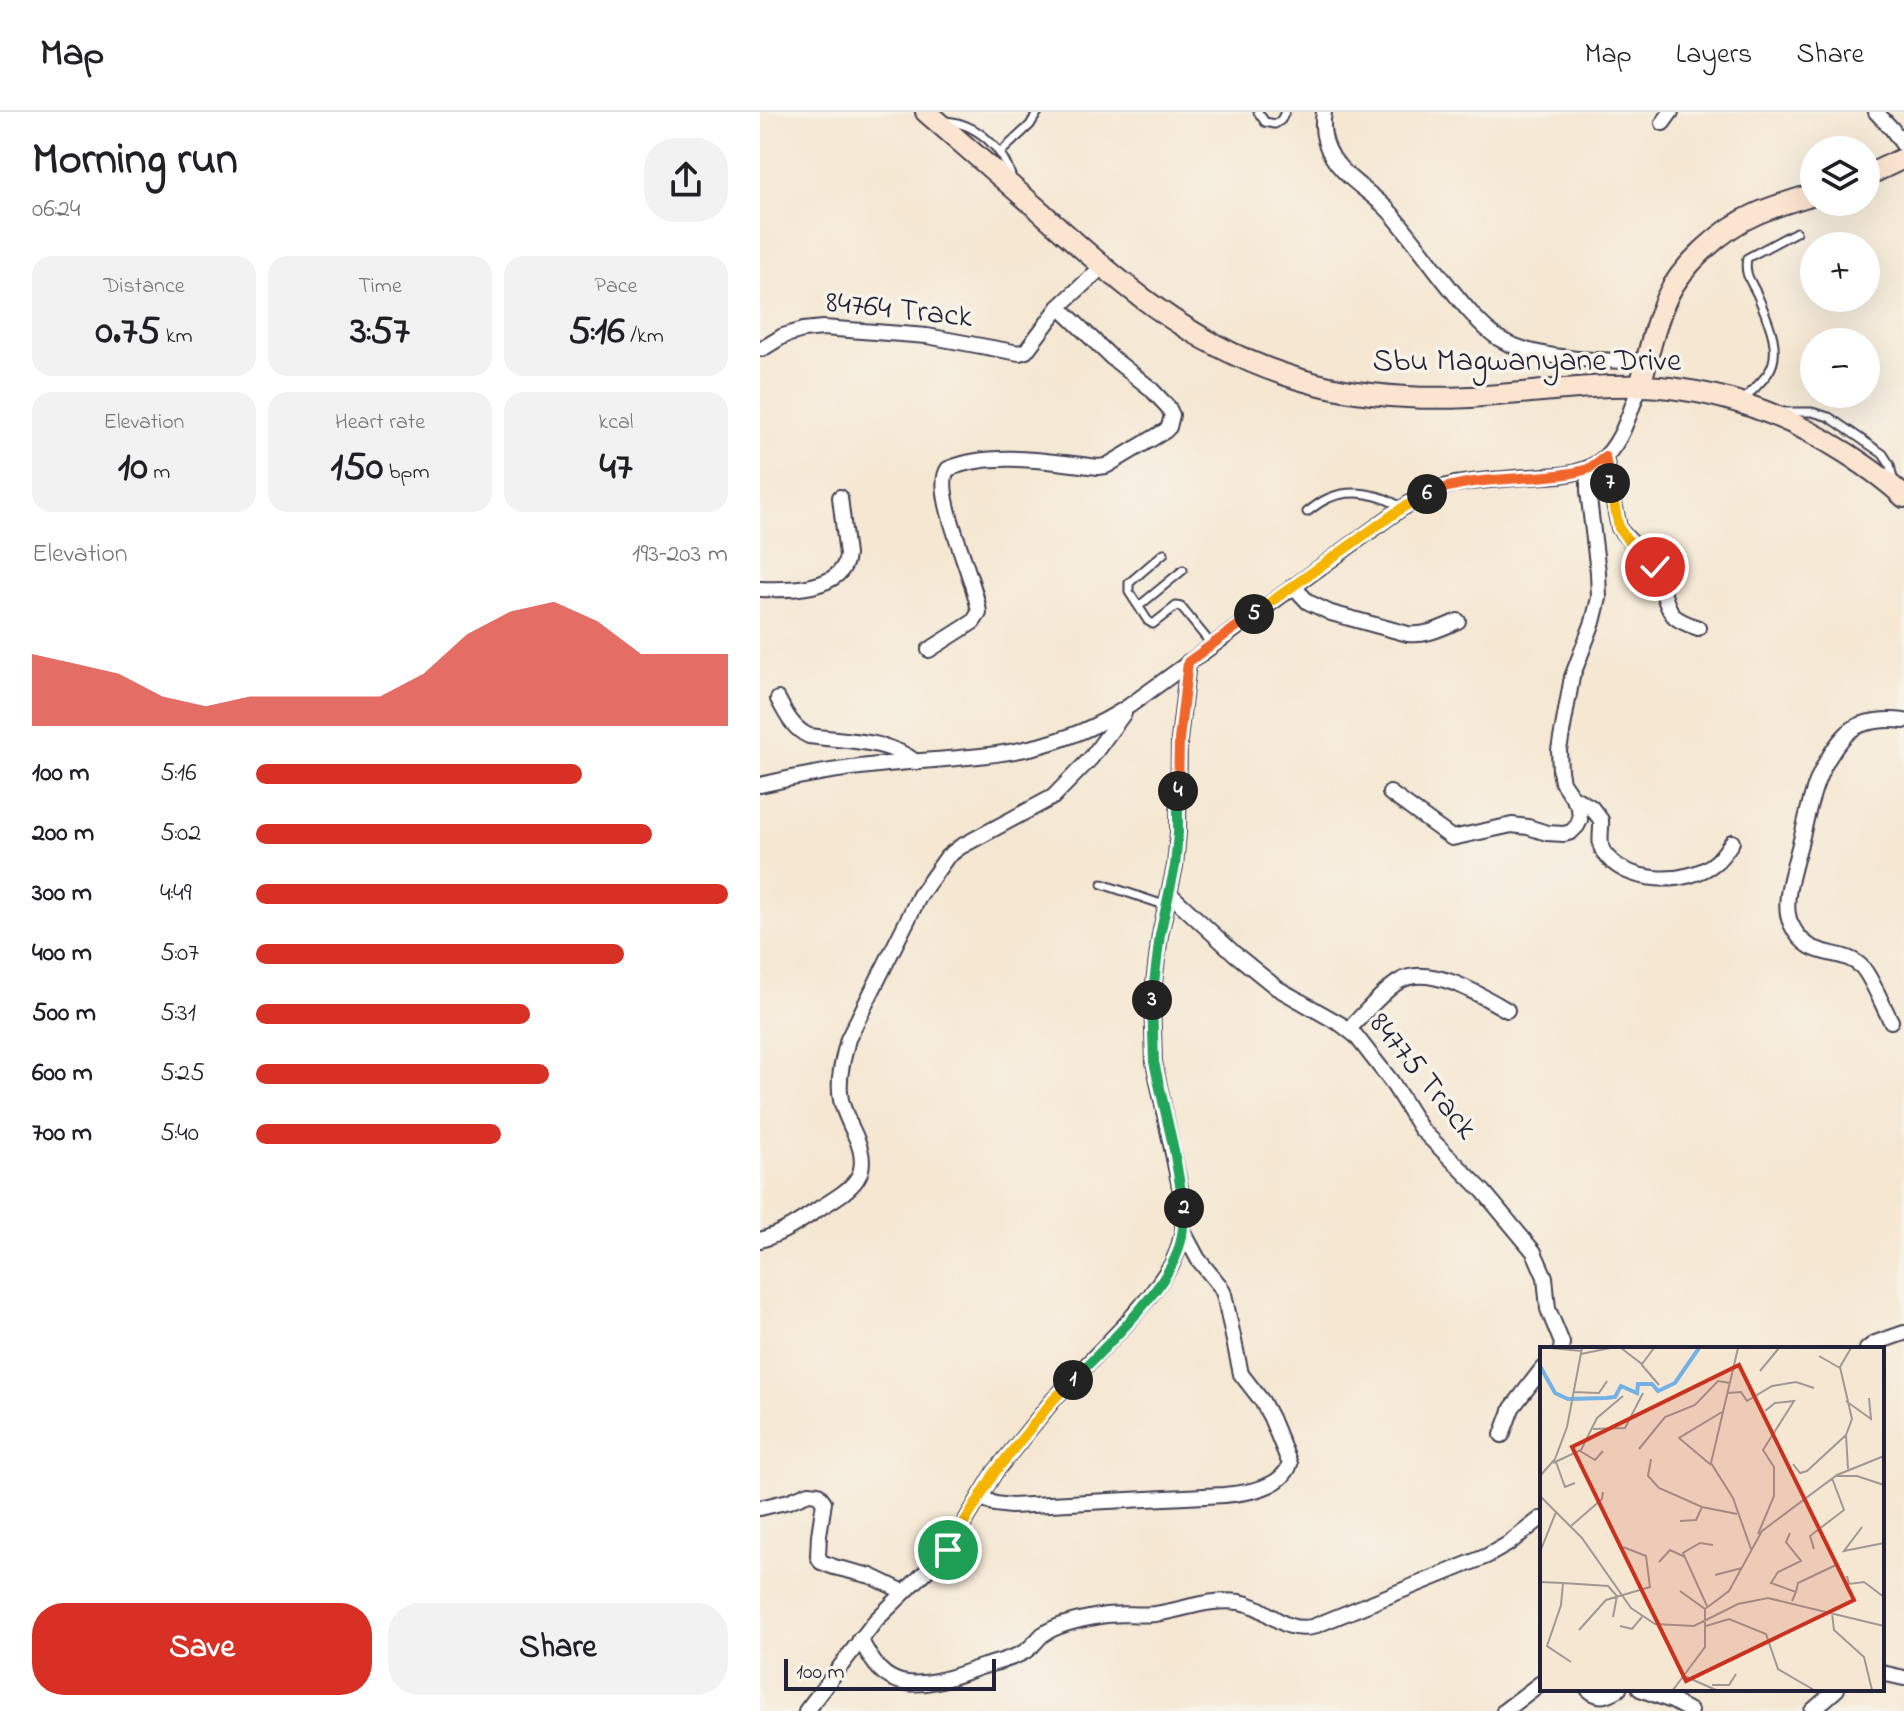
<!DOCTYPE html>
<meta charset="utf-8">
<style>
:root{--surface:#fff;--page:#f2f2f2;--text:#202124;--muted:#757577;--line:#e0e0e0;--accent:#d93025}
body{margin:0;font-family:"Indie Flower",sans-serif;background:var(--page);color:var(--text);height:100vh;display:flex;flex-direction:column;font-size:30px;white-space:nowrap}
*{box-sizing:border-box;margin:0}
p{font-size:26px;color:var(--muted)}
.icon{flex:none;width:44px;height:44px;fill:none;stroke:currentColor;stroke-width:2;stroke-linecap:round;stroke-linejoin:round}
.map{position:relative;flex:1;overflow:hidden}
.drawer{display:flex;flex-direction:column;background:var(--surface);width:760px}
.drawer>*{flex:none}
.buttons{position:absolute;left:1040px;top:24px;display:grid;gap:16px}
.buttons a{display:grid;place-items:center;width:80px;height:80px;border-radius:50%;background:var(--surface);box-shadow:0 8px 32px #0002;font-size:40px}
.scale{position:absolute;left:24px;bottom:20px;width:212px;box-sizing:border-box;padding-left:8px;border:4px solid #22223b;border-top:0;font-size:22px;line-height:28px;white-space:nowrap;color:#22223b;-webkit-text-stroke:6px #f7f3e8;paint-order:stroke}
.pin{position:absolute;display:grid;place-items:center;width:68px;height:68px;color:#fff;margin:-34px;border:4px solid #fff;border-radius:50%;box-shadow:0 2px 8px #0007}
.km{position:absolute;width:40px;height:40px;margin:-20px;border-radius:50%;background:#222;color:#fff;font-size:22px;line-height:40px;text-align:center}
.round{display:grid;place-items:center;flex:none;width:84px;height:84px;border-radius:32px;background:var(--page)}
.headline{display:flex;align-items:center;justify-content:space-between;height:136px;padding:0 32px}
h1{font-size:44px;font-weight:800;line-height:60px}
.stats{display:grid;grid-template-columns:repeat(3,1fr);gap:12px;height:136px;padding:8px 32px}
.stats div{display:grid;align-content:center;border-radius:20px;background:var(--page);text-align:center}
.stats b{font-size:40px;font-weight:800}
.stats small{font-size:22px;font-weight:400}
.stats p{font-size:22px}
.chart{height:224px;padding:16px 32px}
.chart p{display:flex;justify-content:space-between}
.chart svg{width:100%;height:144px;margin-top:8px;fill:var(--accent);opacity:.7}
.action{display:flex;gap:16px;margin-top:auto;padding:16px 32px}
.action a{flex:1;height:92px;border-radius:32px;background:var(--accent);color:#fff;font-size:32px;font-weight:800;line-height:92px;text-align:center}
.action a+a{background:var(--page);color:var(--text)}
ul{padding:0 32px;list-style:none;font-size:26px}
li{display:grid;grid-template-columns:128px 96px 1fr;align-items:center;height:60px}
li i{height:20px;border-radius:10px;background:var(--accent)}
header{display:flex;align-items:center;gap:48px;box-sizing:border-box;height:112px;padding:0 40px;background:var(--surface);border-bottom:2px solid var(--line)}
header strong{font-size:38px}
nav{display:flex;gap:44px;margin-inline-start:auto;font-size:28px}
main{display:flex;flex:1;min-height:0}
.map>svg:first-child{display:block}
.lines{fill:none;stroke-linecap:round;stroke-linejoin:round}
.lane-casing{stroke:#424052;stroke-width:11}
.street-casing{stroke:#424052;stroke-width:18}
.secondary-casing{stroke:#424052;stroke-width:24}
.lane{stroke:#fff;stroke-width:7}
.street{stroke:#fff;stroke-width:14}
.secondary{stroke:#fce5d0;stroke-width:20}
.split-1-casing{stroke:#fff;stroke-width:16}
.split-2-casing{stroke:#fff;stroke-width:16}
.split-3-casing{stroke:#fff;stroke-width:16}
.split-4-casing{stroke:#fff;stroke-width:16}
.split-5-casing{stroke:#fff;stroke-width:16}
.split-6-casing{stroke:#fff;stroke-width:16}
.split-7-casing{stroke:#fff;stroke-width:16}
.split-8-casing{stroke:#fff;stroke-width:16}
.split-1{stroke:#f5b400;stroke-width:10}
.split-2{stroke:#22a559;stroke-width:10}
.split-3{stroke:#22a559;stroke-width:10}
.split-4{stroke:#22a559;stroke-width:10}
.split-5{stroke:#f0652b;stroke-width:10}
.split-6{stroke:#f5b400;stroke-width:10}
.split-7{stroke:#f0652b;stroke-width:10}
.split-8{stroke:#f5b400;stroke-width:10}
.labels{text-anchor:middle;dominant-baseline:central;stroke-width:7;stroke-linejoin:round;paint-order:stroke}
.street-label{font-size:32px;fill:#22223b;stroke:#f7f3e8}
.inset-river{fill:none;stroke:#74b1e6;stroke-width:4}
.inset-road{fill:none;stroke:#a19896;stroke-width:2}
.view{fill:#c8321e;fill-opacity:0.15;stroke:#c8321e;stroke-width:4}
.inset-edge{fill:none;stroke:#22223b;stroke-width:4}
</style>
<header>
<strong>Map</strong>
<nav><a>Map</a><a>Layers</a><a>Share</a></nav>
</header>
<main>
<section class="drawer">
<div class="headline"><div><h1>Morning run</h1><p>06:24</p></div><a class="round"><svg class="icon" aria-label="share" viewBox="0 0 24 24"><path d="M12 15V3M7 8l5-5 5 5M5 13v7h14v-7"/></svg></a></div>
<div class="stats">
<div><p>Distance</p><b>0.75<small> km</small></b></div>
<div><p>Time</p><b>3:57</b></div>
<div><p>Pace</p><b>5:16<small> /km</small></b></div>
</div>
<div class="stats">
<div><p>Elevation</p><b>10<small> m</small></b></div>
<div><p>Heart rate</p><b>150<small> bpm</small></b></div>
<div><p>kcal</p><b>47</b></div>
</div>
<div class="chart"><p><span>Elevation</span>193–203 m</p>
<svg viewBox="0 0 160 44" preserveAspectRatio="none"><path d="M0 44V22L10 25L20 28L30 35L40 38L50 35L60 35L70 35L80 35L90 28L100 16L110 9L120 6L130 12L140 22L150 22L160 22V44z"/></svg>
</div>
<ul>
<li><b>100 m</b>5:16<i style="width:69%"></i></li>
<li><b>200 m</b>5:02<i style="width:84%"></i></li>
<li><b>300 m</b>4:49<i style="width:100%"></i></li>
<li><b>400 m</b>5:07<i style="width:78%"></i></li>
<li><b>500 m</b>5:31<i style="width:58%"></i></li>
<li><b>600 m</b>5:25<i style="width:62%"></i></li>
<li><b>700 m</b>5:40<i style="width:52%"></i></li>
</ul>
<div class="action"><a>Save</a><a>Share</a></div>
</section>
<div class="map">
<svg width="1144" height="1599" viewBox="0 0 1144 1599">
<rect width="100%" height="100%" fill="#f7f3e8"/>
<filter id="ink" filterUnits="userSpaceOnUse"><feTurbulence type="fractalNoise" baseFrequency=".0125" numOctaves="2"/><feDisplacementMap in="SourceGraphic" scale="16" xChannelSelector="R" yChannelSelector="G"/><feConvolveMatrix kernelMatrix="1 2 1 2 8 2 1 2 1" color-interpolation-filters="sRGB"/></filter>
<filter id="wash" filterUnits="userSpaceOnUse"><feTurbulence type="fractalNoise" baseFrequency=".006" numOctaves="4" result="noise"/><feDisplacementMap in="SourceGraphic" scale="32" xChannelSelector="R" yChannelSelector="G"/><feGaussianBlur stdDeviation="1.8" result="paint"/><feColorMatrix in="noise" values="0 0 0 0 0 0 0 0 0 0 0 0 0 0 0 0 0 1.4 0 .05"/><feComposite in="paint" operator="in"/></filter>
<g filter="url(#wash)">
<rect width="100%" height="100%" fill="#f5e7d2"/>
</g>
<g filter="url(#ink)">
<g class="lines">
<defs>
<g id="lane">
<polyline points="498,0 505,10 515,12 521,8 525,0"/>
<path d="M 185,9 C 217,11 244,37 252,67"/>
<polyline points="240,41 270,13 278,0"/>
<path d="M 982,289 C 991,280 1001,271 1008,261 C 1024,239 1006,204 997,182 C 990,168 984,162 987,146 L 1036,120"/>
<polyline points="1023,300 1052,300 1069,305 1123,342 1130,353 1133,367"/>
<path d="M 547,400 C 554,395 561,389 569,386 C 592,376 622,382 642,396"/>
<polyline points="404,441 369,471 369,480 388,509 393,512 416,494 421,495 452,533"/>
<polyline points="379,494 423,458"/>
<polyline points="342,772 407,794"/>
</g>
<g id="street">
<path d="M 564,0 C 561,17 564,32 573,46 C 588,69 613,81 631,101 C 659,133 682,169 711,201 C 719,210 728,219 738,226 C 775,249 844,249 887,249"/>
<polyline points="1116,0 1132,17 1144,34"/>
<polyline points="903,11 911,0"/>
<polyline points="2,237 23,224 43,218 63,216 167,224 259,241 266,239 299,195"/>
<path d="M 845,345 L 859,416 C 868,430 884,439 893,453 C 903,468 903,494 915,505 C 921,510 930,513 938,516"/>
<path d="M 533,474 L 548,490 L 571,501 L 648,522 C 667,524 681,516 698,509"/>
<path d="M 0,477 C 27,478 84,479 87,443 L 80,385"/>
<path d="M 169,538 L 213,510 L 219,501 C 217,470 171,379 188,357 C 231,338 293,350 338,355 L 346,354 L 405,319 L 409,315 L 412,303 L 408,295 L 390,276 L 351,245 L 299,195 L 342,155"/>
<path d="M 18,587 C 26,602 33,617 49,624 C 85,629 127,627 156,650"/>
<path d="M 0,673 C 42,663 85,656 127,652 C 219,643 288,647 369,594 L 609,420 C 635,401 662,379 695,372 C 719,368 744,367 768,365 C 793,363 819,365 840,349 C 862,333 870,298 880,274"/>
<polyline points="630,681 692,726 752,713 768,715 787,721 804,722 811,720 817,714 820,708 819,695 802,670 800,659 799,638 812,565 833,510 839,486 838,460 828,379 828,357"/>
<path d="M 813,685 L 831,695 L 841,708 C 842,717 838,731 843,739 C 864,773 928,774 956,750 C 962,745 967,737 972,730"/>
<polyline points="410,782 475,842 517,876 582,913 596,924 631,969 661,1017 724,1080 774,1140 785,1165 788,1197 802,1231 801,1237"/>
<path d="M 1131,909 C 1123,895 1112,866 1102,855 C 1081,834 1049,851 1031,812 C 1026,802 1027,787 1029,776 C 1032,760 1037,744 1041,728 C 1047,705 1051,680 1062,658 C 1069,644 1079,628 1091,618 C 1104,608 1128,607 1144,609"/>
<path d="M 589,917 C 604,902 620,882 638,870 C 667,850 721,883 747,898"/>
<path d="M 0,1128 C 22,1122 41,1109 60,1096 C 92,1076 114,1064 95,1023 C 90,1012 84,1001 81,988 C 77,968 83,947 88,927 L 160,783 L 187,745 L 200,735 L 293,685 L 331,646 L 364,601"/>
<polyline points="1107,1237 1115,1231 1144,1221"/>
<polyline points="742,1323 752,1296 782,1257"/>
<path d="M 220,1385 L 235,1392 L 251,1394 L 464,1383 C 487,1381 522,1376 530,1352 L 511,1306 L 502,1289 L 481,1262 L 464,1182 L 460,1174 L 438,1147 L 423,1119"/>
<polyline points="0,1396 29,1389 49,1381 58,1382 64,1390 59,1423 58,1444 61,1450 74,1455 111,1464 144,1480"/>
<path d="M 100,1527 C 111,1547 121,1568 147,1571 C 174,1574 199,1562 224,1554 C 238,1550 252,1547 264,1540 C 272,1535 276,1529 282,1523 C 297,1512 322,1507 340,1504 C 358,1500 376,1504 395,1502 C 423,1498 450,1486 479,1490 C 510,1495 520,1521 552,1515 L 727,1444 L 748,1432 L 780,1407"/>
<polyline points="1122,1561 1144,1566"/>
<path d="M 828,1577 C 839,1587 847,1584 859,1577"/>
<polyline points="880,1577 912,1589 930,1599"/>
<polyline points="46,1599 116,1508 188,1438 235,1360 294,1287 365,1213 390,1184 412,1152 418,1138 423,1119 423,1090 394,950 392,887 400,823 415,754 418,721 419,628 428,550"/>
<polyline points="744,1599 782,1570"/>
<polyline points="1052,1599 1077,1577"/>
</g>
<g id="secondary">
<path d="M 166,0 C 204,33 242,66 280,99 C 356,167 424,229 523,262 C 563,276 605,283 647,285 C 726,290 804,272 883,274 C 958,277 1023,301 1086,341 C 1106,354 1127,368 1144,385"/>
<polyline points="1106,64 1144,46"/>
<path d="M 880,274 C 888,245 894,213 907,185 C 922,153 963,116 996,102 C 1014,94 1035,88 1054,82"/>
</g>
</defs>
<use href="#lane" class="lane-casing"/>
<use href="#street" class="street-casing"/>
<use href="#secondary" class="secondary-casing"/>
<use href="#lane" class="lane"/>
<use href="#street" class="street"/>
<use href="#secondary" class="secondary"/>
</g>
</g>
<g class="lines" filter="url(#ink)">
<defs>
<polyline id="split-1" points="188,1438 235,1360 294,1287 313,1268"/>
<path id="split-2" d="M 313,1268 C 345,1235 403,1181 418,1139 C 423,1125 424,1110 424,1096"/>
<polyline id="split-3" points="392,888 394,950 414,1038 424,1096"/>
<polyline id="split-4" points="392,888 400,823 415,754 418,721 418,679"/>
<polyline id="split-5" points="418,679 419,628 428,550 494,502"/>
<polyline id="split-6" points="494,502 642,396 667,382"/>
<path id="split-7" d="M 667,382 C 715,362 768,370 817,360 L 828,357 L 845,345 L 850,371"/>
<polyline id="split-8" points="850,371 859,416 866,426 895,455"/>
</defs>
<use href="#split-1" class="split-1-casing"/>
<use href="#split-2" class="split-2-casing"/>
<use href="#split-3" class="split-3-casing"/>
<use href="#split-4" class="split-4-casing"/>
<use href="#split-5" class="split-5-casing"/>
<use href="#split-6" class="split-6-casing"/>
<use href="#split-7" class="split-7-casing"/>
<use href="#split-8" class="split-8-casing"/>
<use href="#split-1" class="split-1"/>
<use href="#split-2" class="split-2"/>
<use href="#split-3" class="split-3"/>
<use href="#split-4" class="split-4"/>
<use href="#split-5" class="split-5"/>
<use href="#split-6" class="split-6"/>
<use href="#split-7" class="split-7"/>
<use href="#split-8" class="split-8"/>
</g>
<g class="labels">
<g class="street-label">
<text transform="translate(139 199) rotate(6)">84764 Track</text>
<text x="767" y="250">Sbu Magwanyane Drive</text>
<text transform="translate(662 965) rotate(51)">84775 Track</text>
</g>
</g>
<g transform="translate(780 1235)">
<rect width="344" height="344" fill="#f5e7d2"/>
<path class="inset-river" d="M 0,19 L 15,46 L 28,52 L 66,51 L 75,50 L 81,39 L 97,46 L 98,37 L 112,37 L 118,44 L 135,36 L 159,1"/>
<path class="inset-road" d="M 10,1 L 42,4M 81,1 L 102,17 L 114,1M 198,1 L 171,116 L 193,151 L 211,202M 41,7 L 70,1M 279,9 L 300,21M 101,17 L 119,38M 220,24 L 239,1M 33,45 L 59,46 L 67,34M 187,46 L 201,45 L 207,54 L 232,39 L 256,35 L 274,41M 306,54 L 331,72 L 329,51M 53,82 L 85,81 L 103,46M 99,102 L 125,70 L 155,58 L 178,34 L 190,36M 40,104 L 55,113 L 63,104M 111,112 L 108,129 L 119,141 L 162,160 L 197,167M 16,115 L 25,140 L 35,136M 13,116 L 41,103 L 57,71 L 83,49M 253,117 L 260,126 L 267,124 L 306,88M 171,118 L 139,91 L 182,65M 308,122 L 306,88 L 312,72 L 300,20 L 311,1M 0,129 L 15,112 L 27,80 L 42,1M 296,129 L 317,129 L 344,138M 0,149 L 42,191 L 91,261 L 115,277 L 154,279 L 198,257 L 228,251 L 344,279M 140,174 L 156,173 L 162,160M 31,179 L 62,152 L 63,145M 322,180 L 304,204 L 344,196M 250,186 L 246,195 L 261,214 L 238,225 L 231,236 L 256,245 L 252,254M 218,187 L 234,149 L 234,120 L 223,103 L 254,54 L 235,56 L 225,64M 274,202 L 270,189 L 304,163 L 292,131M 0,205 L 16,165M 119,215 L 130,203 L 145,210M 175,228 L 202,221M 307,229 L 309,237 L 324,235 L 344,250M 0,235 L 23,236 L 21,258 L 7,299 L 31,315M 23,236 L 68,239 L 77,249 L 73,270M 140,244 L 165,262M 256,245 L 258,236 L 296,218M 167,259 L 143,206 L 160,196 L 173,198M 292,266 L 294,283 L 324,310 L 332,343M 80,279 L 92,282 L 102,270M 166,279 L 189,272 L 226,287 L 238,322 L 274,343M 39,283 L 66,253 L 110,240 L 106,209 L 83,200M 142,328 L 176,343M 172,338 L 189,338 L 196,327M 133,343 L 165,300 L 165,262 L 189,244 L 222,184 L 297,128 L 344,109"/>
<path class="view" d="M 199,18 L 314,253 L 146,334 L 32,100 Z"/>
<rect width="344" height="344" class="inset-edge"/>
</g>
</svg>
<div class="buttons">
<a><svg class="icon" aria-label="layers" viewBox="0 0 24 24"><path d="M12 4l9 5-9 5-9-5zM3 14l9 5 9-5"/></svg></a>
<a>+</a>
<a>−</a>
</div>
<div class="scale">100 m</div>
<div class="pin" style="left:188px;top:1438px;background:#1e9e55"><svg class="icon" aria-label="arrive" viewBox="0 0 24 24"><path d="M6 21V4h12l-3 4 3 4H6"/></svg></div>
<div class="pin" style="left:895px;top:455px;background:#d93025"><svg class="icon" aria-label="check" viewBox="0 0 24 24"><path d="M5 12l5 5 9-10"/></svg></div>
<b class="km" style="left:313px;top:1268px">1</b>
<b class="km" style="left:424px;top:1096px">2</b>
<b class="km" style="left:392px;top:888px">3</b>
<b class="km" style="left:418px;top:679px">4</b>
<b class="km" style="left:494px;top:502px">5</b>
<b class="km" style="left:667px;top:382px">6</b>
<b class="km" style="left:850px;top:371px">7</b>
</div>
</main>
